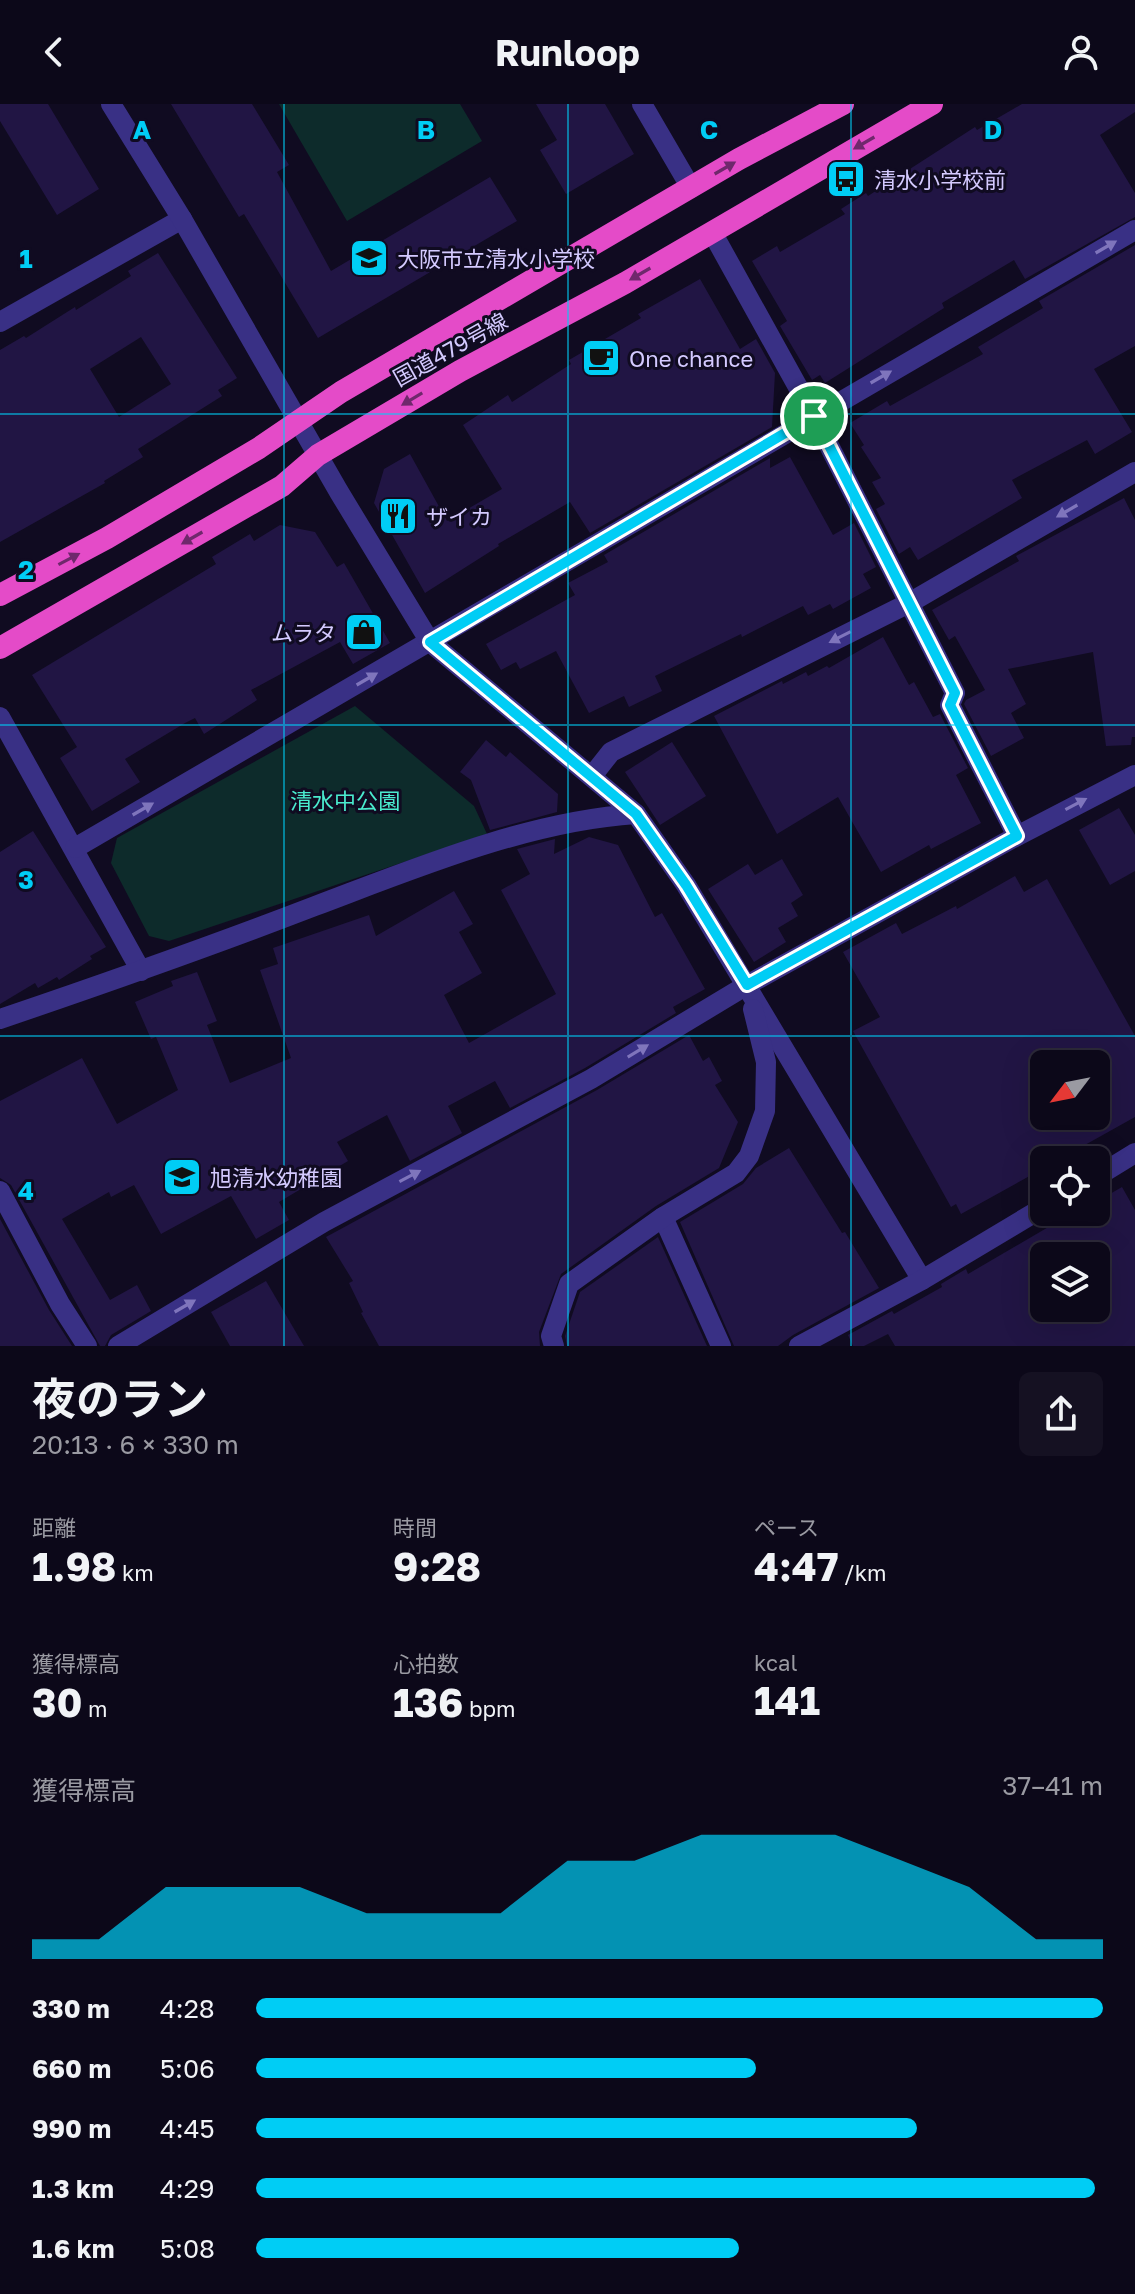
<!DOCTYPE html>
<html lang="ja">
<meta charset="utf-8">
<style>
:root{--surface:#0c0819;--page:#151122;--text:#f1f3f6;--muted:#9a9aa2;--line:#2c2938;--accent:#00cdf5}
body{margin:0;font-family:"Golos Text","Noto Sans JP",sans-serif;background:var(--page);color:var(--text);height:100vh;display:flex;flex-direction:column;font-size:30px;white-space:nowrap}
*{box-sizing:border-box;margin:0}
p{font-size:26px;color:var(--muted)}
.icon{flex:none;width:44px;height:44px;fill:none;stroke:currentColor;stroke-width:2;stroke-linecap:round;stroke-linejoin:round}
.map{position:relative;height:1242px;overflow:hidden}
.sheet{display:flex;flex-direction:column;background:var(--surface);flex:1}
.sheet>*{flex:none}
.needle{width:52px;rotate:238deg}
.tools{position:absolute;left:1030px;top:946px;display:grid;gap:16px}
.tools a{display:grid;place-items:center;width:80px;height:80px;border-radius:12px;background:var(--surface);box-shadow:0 8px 32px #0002,0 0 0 2px var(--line);font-size:40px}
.pin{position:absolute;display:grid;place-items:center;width:68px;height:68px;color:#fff;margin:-34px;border:4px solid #fff;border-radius:50%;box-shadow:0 2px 8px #0007}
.round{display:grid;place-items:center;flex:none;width:84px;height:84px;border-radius:12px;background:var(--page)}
.summary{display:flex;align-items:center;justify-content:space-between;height:136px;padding:0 32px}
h1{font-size:44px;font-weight:700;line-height:60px}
.metrics{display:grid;grid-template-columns:repeat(3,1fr);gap:12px;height:136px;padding:8px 32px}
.metrics div{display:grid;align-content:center}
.metrics b{font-size:40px;font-weight:700}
.metrics small{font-size:22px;font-weight:400}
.metrics p{font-size:22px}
.chart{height:224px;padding:16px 32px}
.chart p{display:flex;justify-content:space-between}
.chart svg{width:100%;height:144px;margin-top:8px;fill:var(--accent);opacity:.7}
ul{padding:0 32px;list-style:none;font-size:26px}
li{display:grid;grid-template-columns:128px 96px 1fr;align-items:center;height:60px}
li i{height:20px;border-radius:10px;background:var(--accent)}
header{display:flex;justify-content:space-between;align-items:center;height:104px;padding:0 32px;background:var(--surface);font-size:36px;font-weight:700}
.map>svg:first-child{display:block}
.green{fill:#0d2b2b}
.building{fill:#211544;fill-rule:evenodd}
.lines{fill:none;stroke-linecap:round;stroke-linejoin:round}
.minor{stroke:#393085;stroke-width:20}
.tertiary{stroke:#393085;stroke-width:20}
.trunk{stroke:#e44bc8;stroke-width:22}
.oneway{fill:#6f286c}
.oneway2{fill:#7f75bc}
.route-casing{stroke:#fff;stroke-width:16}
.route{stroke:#00cdf5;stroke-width:10}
.grid{fill:none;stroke:#00cdf5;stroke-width:2;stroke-opacity:0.55}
.labels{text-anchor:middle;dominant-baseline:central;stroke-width:6;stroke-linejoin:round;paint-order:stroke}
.poi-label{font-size:22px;fill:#d4caff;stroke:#100b21;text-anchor:start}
.street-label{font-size:22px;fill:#d4caff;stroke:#100b21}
.park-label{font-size:22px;fill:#4aebce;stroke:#100b21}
.grid-label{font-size:26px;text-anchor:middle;font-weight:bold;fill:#00cdf5;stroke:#100b21;stroke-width:6;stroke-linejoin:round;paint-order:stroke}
</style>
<header><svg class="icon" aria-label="back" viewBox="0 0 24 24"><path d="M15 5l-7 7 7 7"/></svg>Runloop<svg class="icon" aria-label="person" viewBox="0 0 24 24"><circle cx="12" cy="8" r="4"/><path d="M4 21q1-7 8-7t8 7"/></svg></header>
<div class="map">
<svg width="1135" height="1242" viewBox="0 0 1135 1242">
<rect width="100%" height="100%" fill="#100b21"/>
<g class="green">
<polygon points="279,0 460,0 482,37 347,117"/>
<polygon points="355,602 474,702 487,730 169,837 149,832 111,759 117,734"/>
</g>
<g class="building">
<polygon points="0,0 48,0 99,85 57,111 0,17"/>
<polygon points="171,0 252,0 289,61 277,68 331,167 490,73 517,117 318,234 244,110 239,113"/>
<polygon points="536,0 605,0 634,50 566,90 540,46 557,36"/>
<polygon points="1022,0 1135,0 1135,8 1100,31 1135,89 1135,113 1025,175 1014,156 942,199 944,204 825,279 820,271 812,276 780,222 787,217 752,157 777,142 780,148 845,110 841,105 866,89 868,92 975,23 977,26"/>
<polygon points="1135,141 1135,242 1094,265 1132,328 1095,350 1087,336 1012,376 1022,394 918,456 910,443 899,450 876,405 885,400 872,378 881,374 861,343 864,341 850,319 887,297 890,302 983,250 978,243 1043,204 1039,197"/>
<path d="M 158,149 L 237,274 L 218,286 L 222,292 L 138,345 L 143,353 L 104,377 L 105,379 L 0,438 L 0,246 L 24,232 L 26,234 L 75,203 L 76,206 L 131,172 L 128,167 ZM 141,233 L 171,280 L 119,313 L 90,265 Z"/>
<polygon points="700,175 740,245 756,235 775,269 772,323 590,429 570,398 498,440 499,442 425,489 374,399 384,365 410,350 447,417 502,385 463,321 508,291 512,298 571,260 569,256 641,214 638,210"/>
<polygon points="790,353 833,431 854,419 876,463 863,470 871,484 833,505 830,500 808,511 803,502 742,533 741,530 655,572 662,587 629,603 624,592 589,609 556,547 520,565 516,558 501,566 486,540 575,491 568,479 608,458 604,451 770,354 770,364"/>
<polygon points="1124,394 1135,416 1135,633 1132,633 1131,641 1106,642 1093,548 1008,565 1026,600 1011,609 1024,634 991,652 964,600 966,596 985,586 955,532 949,536 932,506 1019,457 1016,452"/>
<polygon points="280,421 315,428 337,463 344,459 390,539 353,560 340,538 251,586 257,596 204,630 195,614 185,619 125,655 140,678 92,707 60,654 77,643 32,571 216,460 212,453 250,430 254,437"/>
<polygon points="883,533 909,581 914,578 933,613 940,610 968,664 956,671 981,719 931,745 929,741 881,768 838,693 777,730 714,612 782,577 783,580 806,568 808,572 827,562 829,564"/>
<polygon points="486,636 506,653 510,648 558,690 557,708 490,726 471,676 460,668"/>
<polygon points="672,638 706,692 660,721 625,668"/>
<polygon points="1119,704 1135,731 1135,767 1110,781 1079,726"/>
<polygon points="33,727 106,843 90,852 92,855 59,876 57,873 38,884 35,879 0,900 0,748"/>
<polygon points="589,733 618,741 655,813 662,809 705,885 673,903 676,909 585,964 510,1004 495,977 448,1002 462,1029 410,1057 387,1011 337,1038 348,1057 279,1098 289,1116 256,1135 231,1092 161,1130 134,1081 111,1093 109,1088 62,1115 110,1196 137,1181 151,1207 111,1231 105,1242 100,1242 11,1081 0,1074 0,997 82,954 117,1020 178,986 156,933 151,935 135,898 173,882 171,877 197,868 217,917 207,921 230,979 291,954 260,866 278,860 273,844 369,811 376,832 454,787 473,820 459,828 482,869 444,891 469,939 556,890 501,786 530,770 517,745 555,735 554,750"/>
<polygon points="782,755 803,791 791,799 798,812 778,824 786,838 754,858 708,785 748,760 755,771"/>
<path d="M 1015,772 L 1024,788 L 1047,775 L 1135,932 L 1135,1013 L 1058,1056 L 1044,1056 L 1044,1064 L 961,1110 L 956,1100 L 951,1103 L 853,927 L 880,913 L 843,848 L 896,819 L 902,830 L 956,802 L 957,805 ZM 1044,960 L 1096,960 L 1096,1012 L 1044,1012 Z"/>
<polygon points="689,931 703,957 709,953 722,977 715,981 738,1018 719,1064 656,1102 561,1170 539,1228 540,1242 379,1242 361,1209 363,1208 349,1179 353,1177 326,1133 597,986"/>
<polygon points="789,1044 842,1129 845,1128 879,1184 793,1231 778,1242 734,1242 680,1118 743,1080 756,1064"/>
<path d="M 1122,1083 L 1135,1106 L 1135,1242 L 895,1242 L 888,1230 L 864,1242 L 853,1242 L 848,1231 L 892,1207 L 894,1210 L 942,1183 L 941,1180 L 966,1165 L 968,1170 L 1074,1108 L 1096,1108 L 1096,1098 ZM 1044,1152 L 1096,1152 L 1096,1204 L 1044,1204 Z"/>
<polygon points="0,1115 49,1206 72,1242 0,1242"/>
<polygon points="658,1133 707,1242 567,1242 565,1232 580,1188"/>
<polygon points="266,1177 304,1242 230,1242 211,1208"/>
</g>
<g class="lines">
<g class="minor">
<polyline points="642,0 691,84"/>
<polyline points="712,128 814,312 955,589 950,601 1017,732"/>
<polyline points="0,218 182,115"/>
<polyline points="0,613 141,867"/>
<polyline points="592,672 611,648 911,498 1135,368"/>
<polyline points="75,744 1135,126"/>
<path d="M 0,915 C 106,879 211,842 315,802 C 416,764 528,717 636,710 L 686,781 L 922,1176"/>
<polyline points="1096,1073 1135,1049"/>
<polyline points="0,1087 60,1200 87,1242"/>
<polyline points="663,1113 721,1242"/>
<polyline points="118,1242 324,1118 591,975 747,881 1017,732 1135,671"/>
<polyline points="554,1242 551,1232 569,1180 663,1113 736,1069 749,1052 765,1007 766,958 753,905"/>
<polyline points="799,1242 922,1176 1044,1103"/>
</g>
<polyline class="tertiary" points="111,0 182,115 339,388 430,538 636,710"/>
<g class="trunk">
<polyline points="0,491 107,434 259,344 341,288 739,55 843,0"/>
<polyline points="0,544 282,382 318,351 460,267 625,179 932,0"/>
</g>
</g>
<defs><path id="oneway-solid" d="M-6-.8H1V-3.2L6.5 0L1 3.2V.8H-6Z" transform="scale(2)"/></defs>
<g class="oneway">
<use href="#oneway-solid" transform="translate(864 39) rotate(150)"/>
<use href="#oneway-solid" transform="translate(725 64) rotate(-30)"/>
<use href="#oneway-solid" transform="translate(640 170) rotate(150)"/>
<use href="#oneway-solid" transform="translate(412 295) rotate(149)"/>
<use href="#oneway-solid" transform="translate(192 434) rotate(150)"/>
<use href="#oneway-solid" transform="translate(69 455) rotate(-28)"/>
</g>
<g class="oneway2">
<use href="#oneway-solid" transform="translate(1106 143) rotate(-30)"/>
<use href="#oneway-solid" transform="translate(881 273) rotate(-30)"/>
<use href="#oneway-solid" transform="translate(1067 407) rotate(150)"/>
<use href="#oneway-solid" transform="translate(840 533) rotate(153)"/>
<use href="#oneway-solid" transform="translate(367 575) rotate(-30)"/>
<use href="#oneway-solid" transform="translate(1076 700) rotate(-28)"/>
<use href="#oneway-solid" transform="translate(143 705) rotate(-30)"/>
<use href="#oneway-solid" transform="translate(638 947) rotate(-31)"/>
<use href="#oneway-solid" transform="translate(410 1072) rotate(-28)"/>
<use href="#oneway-solid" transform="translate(185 1202) rotate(-30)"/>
</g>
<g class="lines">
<defs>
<polygon id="route" points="814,312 955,589 950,601 1017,732 747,881 686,781 636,710 430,538"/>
</defs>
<use href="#route" class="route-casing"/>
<use href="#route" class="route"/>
</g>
<path class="grid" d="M 284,0 L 284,1242M 568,0 L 568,1242M 851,0 L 851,1242M 0,310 L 1135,310M 0,621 L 1135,621M 0,932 L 1135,932"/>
<defs>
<symbol id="bus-square" viewBox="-11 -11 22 22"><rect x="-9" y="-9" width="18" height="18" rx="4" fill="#00cdf5" stroke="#100b21"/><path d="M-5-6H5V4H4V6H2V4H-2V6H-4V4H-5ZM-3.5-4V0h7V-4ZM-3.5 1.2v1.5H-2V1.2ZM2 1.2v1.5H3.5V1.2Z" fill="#111"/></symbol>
<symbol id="school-square" viewBox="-11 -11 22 22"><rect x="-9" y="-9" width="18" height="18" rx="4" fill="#00cdf5" stroke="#100b21"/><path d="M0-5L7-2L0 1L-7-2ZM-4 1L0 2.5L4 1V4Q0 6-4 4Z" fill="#111"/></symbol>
<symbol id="cafe-square" viewBox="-11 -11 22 22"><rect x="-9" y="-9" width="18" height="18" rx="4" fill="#00cdf5" stroke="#100b21"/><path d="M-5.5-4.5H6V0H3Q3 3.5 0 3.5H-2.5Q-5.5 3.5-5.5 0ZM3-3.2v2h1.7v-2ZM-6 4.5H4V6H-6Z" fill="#111"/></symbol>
<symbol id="restaurant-square" viewBox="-11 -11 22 22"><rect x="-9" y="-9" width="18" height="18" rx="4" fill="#00cdf5" stroke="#100b21"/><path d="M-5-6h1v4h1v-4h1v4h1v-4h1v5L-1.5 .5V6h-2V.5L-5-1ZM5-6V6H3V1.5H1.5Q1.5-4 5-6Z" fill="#111"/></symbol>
<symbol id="shop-square" viewBox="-11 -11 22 22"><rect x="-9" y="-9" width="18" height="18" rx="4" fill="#00cdf5" stroke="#100b21"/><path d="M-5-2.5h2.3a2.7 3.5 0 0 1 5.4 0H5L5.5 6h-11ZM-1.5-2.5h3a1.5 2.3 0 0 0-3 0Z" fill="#111"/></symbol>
</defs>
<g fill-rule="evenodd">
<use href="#bus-square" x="824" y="53" width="44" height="44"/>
<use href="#school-square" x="347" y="132" width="44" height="44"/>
<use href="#cafe-square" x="579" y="232" width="44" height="44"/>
<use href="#restaurant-square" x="376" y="390" width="44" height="44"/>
<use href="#shop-square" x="342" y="506" width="44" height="44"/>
<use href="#school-square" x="160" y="1051" width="44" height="44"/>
</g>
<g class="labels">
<g class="poi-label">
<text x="874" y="75">清水小学校前</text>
<text x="397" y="154">大阪市立清水小学校</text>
<text x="629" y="254">One chance</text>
<text x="426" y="412">ザイカ</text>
<text x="336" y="528" text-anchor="end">ムラタ</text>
<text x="210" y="1073">旭清水幼稚園</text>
</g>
<g class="street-label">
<text transform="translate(450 245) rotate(-29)">国道479号線</text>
</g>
<g class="park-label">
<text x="345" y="696">清水中公園</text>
</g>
</g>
<g class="grid-label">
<text x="142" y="35">A</text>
<text x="426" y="35">B</text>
<text x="709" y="35">C</text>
<text x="993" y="35">D</text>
<text x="26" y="164">1</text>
<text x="26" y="475">2</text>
<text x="26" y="785">3</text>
<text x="26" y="1096">4</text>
</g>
</svg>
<div class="tools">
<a><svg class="needle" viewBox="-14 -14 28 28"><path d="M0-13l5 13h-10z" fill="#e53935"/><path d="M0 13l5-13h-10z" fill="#9a9aa2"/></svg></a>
<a><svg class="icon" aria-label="locate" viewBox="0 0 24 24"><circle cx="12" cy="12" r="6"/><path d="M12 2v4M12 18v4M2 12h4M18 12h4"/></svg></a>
<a><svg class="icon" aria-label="layers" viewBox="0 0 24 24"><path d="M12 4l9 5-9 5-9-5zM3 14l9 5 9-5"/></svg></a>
</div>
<div class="pin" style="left:814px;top:312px;background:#1e9e55"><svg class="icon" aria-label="arrive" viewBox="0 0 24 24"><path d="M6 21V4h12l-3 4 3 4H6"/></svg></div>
</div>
<section class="sheet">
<div class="summary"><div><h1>夜のラン</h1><p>20:13 · 6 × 330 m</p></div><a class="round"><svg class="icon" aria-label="share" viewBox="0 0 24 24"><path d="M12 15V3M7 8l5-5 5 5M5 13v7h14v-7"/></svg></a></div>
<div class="metrics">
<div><p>距離</p><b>1.98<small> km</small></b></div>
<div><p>時間</p><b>9:28</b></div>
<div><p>ペース</p><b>4:47<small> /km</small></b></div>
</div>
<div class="metrics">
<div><p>獲得標高</p><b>30<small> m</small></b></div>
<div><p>心拍数</p><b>136<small> bpm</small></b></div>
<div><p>kcal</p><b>141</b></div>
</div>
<div class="chart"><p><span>獲得標高</span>37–41 m</p>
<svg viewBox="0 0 160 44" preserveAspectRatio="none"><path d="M0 44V38L10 38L20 22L30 22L40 22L50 30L60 30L70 30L80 14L90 14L100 6L110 6L120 6L130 14L140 22L150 38L160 38V44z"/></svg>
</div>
<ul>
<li><b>330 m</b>4:28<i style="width:100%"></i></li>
<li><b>660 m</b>5:06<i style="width:59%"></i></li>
<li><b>990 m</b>4:45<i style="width:78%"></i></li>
<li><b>1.3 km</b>4:29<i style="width:99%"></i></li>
<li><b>1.6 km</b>5:08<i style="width:57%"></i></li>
</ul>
</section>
